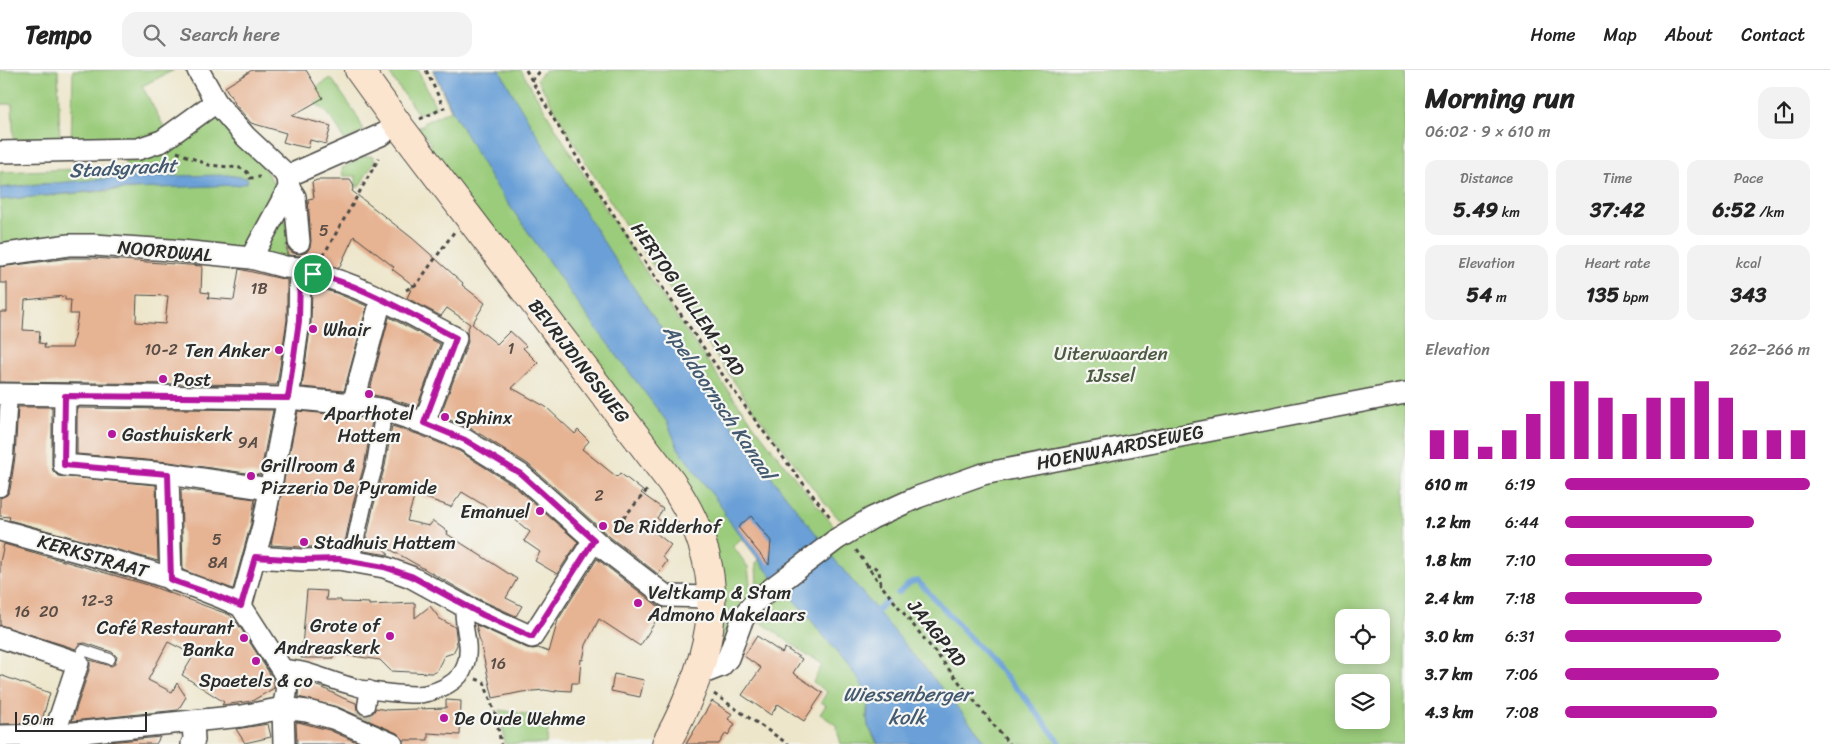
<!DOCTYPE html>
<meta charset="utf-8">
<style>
:root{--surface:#fff;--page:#f2f2f2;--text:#222;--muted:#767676;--line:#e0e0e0;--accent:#b5179e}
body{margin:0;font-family:Sriracha,sans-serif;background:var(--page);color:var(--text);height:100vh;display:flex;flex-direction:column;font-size:19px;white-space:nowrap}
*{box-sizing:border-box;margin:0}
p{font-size:16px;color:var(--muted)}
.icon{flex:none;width:28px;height:28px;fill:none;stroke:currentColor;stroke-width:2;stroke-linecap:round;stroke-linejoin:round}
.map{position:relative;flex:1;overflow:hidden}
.sheet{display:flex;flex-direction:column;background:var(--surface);width:425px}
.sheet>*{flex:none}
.controls{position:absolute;left:1335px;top:539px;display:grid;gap:10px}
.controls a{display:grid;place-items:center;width:55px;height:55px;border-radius:10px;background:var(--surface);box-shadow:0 2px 12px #0003;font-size:25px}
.scale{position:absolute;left:15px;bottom:12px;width:132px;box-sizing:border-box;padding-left:5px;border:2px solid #2b2b2b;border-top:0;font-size:14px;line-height:18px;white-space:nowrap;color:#2b2b2b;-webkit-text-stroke:4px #f6f6f2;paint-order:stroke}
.pin{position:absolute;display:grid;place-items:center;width:42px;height:42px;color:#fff;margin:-21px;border:2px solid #fff;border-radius:50%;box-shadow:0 1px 5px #0007}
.round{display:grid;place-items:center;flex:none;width:52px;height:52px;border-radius:15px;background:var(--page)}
.overview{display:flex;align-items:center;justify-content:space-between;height:85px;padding:0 20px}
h1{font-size:28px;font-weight:800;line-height:38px}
.stats{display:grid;grid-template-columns:repeat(3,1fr);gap:8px;height:85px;padding:5px 20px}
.stats div{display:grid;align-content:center;border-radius:12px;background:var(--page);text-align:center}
.stats b{font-size:21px;font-weight:800}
.stats small{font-size:14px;font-weight:400}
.stats p{font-size:14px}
.chart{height:140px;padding:10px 20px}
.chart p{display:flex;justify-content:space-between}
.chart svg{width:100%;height:90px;margin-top:5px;stroke:var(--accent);stroke-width:6}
ul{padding:0 20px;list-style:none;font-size:16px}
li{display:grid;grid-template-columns:80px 60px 1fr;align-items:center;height:38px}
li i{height:12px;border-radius:6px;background:var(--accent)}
header{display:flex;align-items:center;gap:30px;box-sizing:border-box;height:70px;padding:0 25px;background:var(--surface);border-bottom:1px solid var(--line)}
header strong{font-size:24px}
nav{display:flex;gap:28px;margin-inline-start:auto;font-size:18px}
.search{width:350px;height:45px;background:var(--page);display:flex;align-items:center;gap:12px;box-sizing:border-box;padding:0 18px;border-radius:15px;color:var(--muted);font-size:19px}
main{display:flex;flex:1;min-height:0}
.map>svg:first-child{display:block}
.green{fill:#9bcc7c;stroke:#637c54;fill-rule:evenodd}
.water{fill:#6aa0d7;stroke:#4a6681}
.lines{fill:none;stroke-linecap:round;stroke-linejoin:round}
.stream{stroke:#6aa0d7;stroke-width:5.5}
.building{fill:#e6b393;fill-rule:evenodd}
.pedestrian-tunnel{stroke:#c6c1ab;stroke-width:16;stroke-dasharray:16 8;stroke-linecap:butt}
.service-casing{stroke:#484743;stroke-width:12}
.pedestrian-casing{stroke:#484743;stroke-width:19}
.minor-casing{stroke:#484743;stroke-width:24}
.secondary-casing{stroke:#484743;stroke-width:30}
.path{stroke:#484743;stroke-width:3;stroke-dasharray:4 4;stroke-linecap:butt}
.service{stroke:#fff;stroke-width:10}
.pedestrian{stroke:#fff;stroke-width:16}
.minor{stroke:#fff;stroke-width:21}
.secondary{stroke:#fce5cf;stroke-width:28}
.route-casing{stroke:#fff;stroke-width:10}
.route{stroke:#b5179e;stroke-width:6}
.poi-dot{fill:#b5179e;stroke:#f6f6f2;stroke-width:2}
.labels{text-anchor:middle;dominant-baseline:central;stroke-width:4.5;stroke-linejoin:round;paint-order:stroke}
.number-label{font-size:16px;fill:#5a4d45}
.street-label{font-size:19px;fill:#2b2b2b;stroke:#f6f6f2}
.poi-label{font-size:19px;fill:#2b2b2b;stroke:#f6f6f2;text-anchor:start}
.park-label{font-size:19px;fill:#4d5b43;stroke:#f6f6f2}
.water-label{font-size:20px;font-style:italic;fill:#445a70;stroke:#f6f6f2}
</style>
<header>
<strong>Tempo</strong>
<div class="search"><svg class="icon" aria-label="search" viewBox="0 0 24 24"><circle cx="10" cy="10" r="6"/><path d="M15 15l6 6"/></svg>Search here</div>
<nav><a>Home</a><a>Map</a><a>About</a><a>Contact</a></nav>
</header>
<main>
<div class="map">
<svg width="1405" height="674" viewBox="0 0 1405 674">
<rect width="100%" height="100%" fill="#f6f6f2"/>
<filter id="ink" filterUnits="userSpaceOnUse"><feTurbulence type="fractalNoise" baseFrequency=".02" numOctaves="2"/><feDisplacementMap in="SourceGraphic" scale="10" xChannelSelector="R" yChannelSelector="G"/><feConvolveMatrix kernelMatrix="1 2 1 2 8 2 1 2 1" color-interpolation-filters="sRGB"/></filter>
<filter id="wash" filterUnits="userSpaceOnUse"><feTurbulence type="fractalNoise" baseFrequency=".0096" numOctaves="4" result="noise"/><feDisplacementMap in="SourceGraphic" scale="20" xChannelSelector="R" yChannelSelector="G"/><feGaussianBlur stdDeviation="1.12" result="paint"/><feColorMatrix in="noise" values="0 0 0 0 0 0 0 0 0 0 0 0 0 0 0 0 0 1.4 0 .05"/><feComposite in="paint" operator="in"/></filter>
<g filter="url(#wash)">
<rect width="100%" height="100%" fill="#ede6cb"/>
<g class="green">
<polygon points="0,0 58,0 60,78 14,79 12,34 0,34"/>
<polygon points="73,0 174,0 142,16 168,64 71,78"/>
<polygon points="388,0 418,0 436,38 418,44 393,9"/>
<path d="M 433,0 L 521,0 C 615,160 716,316 836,458 L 848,451 L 839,449 L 819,426 L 751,336 L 629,161 L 583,88 L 537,9 L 545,0 L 1405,0 L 1405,674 L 909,674 L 865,618 C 871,629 866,635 867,647 C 868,655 873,668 878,674 L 841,674 L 836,655 L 820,644 L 826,635 L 821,632 L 827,622 L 813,612 L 822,595 L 752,546 L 757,518 L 756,493 L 759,490 L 742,468 L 733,476 L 748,497 L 751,524 L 725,578 L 717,583 L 715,484 L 428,76 L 431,74 L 418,57 L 424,55 L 423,53 L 451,40 ZM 1344,548 L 1381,548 L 1381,585 L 1344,585 ZM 1344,612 L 1381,612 L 1381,650 L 1344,650 Z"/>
<path d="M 331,8 L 356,44 L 364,61 L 345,71 C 331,45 328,40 302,26 Z"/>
<path d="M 209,46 L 220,49 L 255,85 L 281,124 L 246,176 L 237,180 L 4,174 L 1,173 L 0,130 C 82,122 165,118 247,108 L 37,114 L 0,118 L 0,102 L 126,97 L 124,85 Z"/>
<polygon points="369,86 374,87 374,92 358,118 356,116 356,106 343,106 342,98 364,86"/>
<polygon points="285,140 288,172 285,175 287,191 262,186"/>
<polygon points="500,640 550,648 546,674 505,674"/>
</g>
<g class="water">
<path d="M 433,0 L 500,0 C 519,37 542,72 564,108 C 640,235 728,354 821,470 L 830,484 L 988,674 L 878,674 L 868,656 L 867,647 L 869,628 L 857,607 L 801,538 L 771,506 L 724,444 L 725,442 L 678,378 L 667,352 L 584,242 L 491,109 L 452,40 Z"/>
<polygon points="228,105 247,108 248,112 239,115 105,120 0,130 0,118 125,107"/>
</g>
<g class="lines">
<g class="stream">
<polyline points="898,523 911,512 918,511 1022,624 1061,674"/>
<polyline points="871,546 886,532"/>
</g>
</g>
<g id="blocks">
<g class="building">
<polygon points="252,0 306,0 323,28 292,46 331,56 326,74 310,70 308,78 294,75 283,72 286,63 251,53 234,33 235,33 225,17"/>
<polygon points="317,110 350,110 354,116 352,121 412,168 463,213 462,215 485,233 472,254 497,274 510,261 526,276 523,278 538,293 512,318 546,337 575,364 578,360 589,371 582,379 617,407 620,403 643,421 641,423 663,439 657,448 663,453 656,463 671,475 662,487 667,491 658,504 610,467 528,394 472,359 440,346 468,272 467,261 470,254 447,238 441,246 407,228 413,215 392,199 394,197 354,166 339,198 310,191 301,186 287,185 287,174 289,180 293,183 300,184 307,182 310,177 311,171 308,129 314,128 312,112"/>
<path d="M 70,188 L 94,188 L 202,196 L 201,222 L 209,223 L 208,228 L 234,230 L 239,199 L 287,210 L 287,250 L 277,315 L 0,312 L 0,242 L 7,242 L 7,213 L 0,213 L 0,197 ZM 137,225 L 168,226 L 165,254 L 136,252 ZM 65,226 L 65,230 L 71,230 L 70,244 L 78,244 L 72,278 L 44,278 L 45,274 L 39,273 L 40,261 L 23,260 L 25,230 Z"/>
<polygon points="312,217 336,223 367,236 344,321 302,317 311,253"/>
<polygon points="389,247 440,274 417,337 388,328 369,324"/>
<polygon points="18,337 52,337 52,395 53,401 58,406 156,415 158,491 9,450 10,447 0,446 0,428 7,425 10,420 15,387"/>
<polygon points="77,338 273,340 260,405 169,392 77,384"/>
<polygon points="298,341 351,346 372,350 365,392 353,434 344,477 302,477 271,475"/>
<polygon points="392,356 420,365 459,381 513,415 578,472 557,504 535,491 540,482 524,471 530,462 508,444 505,448 462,422 451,437 415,424 407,451 429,456 433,451 448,462 447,464 517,509 506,528 522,536 516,546 470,525 379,473 389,485 364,481 373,438 385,396"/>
<polygon points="181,419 255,429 251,453 233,519 183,500"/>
<polygon points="751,446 771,471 769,495 738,457"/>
<polygon points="4,474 148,515 230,545 238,554 270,604 274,612 274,618 252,631 222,635 224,632 182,605 194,585 168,572 148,610 172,622 177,613 186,627 178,640 72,651 90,597 90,590 111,596 115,594 117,587 112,582 85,573 79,574 76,579 0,555 0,492"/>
<polygon points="597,489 658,536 664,538 640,576 599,549 586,575 583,590 581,589 579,613 572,613 571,621 556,620 556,622 544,620 522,622 493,628 476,555 527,578 533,579 538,578 549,582 558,550"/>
<polygon points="307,520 327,521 326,530 341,530 341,532 369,533 369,535 415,533 415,548 430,536 440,549 455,557 457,575 453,583 444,586 436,602 431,603 391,601 380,590 333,583 333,588 301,588"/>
<polygon points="757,566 782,583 785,578 802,589 793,603 823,623 804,651 778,634 771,645 742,625 761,598 744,586"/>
<polygon points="614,604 644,610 640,627 611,621"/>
<polygon points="0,605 50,623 41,653 0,654"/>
<polygon points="299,610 323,618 343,628 356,633 357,640 360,644 365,646 373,643 376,638 387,640 446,638 446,630 461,631 460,665 428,663 428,670 404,670 397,663 338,637 298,627"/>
<polygon points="712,631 732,644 728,649 735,654 728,665 726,663 719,674 686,674"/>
<polygon points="298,652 329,660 361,674 297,674 296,653"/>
<polygon points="268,654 271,667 245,673 236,659"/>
<polygon points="160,667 156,674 89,674"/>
</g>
</g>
</g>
<g filter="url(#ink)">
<use href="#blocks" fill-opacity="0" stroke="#484743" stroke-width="1"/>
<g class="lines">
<polyline class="pedestrian-tunnel" points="363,648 366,636"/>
<defs>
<polyline id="service" points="78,593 83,580 110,589"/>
<g id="pedestrian">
<polyline points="0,418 5,386 9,325"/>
<polyline points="351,491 363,436 375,394 384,340"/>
<path d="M 281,598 C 308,598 329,611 355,617 C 368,621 410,626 423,624 C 439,621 460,612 465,596 C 473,575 461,556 464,536"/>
<polyline points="366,636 369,619"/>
</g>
<g id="minor">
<polyline points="198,0 216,32 246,67 288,106 289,118 295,127 299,172"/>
<polyline points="0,82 138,79 162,71 216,32"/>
<polyline points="288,106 383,64"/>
<polyline points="0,185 69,175 94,175 171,180 251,188 285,197 300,198 299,251 288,328 263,456 241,536 281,598 287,609 286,624 283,638 284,674"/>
<polyline points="251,188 289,118"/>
<path d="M 300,202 C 353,208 409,244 456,268 L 424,353"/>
<polyline points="0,324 288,328 353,334 384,340 424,353 465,370 521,405 602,477 666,526 712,527"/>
<polyline points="65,326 64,395 168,404 270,419"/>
<polyline points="353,334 381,230"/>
<polyline points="168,404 171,510"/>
<path d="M 0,460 C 81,483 164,501 241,536"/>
<polyline points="255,487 302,490 339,489 384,497 411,507 464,536 532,567 594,470"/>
<polyline points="0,567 78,593 54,665"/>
<polyline points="698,605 721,596 728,588 741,553 748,540 758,529 837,469 872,448 918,427 983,404 1405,323"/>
<polyline points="0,666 54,665 242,646 283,638 307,641 333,648 392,674"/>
<polyline points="192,674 194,670 193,651"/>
</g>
<path id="secondary" d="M 359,0 L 400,57 L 671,412 C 734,503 716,582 666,674"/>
</defs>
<use href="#service" class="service-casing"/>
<use href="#pedestrian" class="pedestrian-casing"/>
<use href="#minor" class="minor-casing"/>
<use href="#secondary" class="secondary-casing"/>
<g class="path">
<path d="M 526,0 C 568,77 617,151 667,224 C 719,301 773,378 832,449"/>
<polyline points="532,11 541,0"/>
<polyline points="420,49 444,38 426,0"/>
<polyline points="177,82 209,95 240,98 247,102 250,108 260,107"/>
<polyline points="323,186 379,88"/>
<polyline points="406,220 417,214 454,162"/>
<polyline points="613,460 648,419"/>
<polyline points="856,480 881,515"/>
<polyline points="866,496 873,496 879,501 881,515 1009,674"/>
<polyline points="476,609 484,612 496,647 501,674"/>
<polyline points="714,624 788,674"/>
</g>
<use href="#service" class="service"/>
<use href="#pedestrian" class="pedestrian"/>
<use href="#minor" class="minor"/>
<use href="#secondary" class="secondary"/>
</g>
</g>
<g class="lines" filter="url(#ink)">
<defs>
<path id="route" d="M 300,202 C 353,208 409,244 456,268 L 424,353 L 465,370 L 521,404 L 594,470 L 532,567 L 483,545 L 411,506 L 384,497 L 339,489 L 302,490 L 255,487 L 241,536 L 214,525 L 171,510 L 168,404 L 64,395 L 65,326 L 288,328 L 299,251 Z"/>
</defs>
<use href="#route" class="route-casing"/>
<use href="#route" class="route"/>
</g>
<g class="poi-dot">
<circle cx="313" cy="259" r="5"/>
<circle cx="279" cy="280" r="5"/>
<circle cx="163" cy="309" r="5"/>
<circle cx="369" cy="324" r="5"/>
<circle cx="445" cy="347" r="5"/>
<circle cx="112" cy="364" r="5"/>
<circle cx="251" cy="406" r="5"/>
<circle cx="540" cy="441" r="5"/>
<circle cx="603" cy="456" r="5"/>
<circle cx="304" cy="472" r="5"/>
<circle cx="638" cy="533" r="5"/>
<circle cx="390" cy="566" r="5"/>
<circle cx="244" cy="568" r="5"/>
<circle cx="256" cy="591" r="5"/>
<circle cx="444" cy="648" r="5"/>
</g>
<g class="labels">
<g class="number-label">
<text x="324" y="160">5</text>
<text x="259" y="218">1B</text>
<text x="511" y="278">1</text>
<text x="161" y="279">10-2</text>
<text x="248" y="372">9A</text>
<text x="599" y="425">2</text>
<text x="217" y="469">5</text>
<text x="218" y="492">8A</text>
<text x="97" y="530">12-3</text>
<text x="22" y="541">16</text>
<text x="49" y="541">20</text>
<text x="498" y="593">16</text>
</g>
<g class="street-label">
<text transform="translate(165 181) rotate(5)">NOORDWAL</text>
<text transform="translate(688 229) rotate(55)">HERTOG WILLEM-PAD</text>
<text transform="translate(579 291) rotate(52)">BEVRIJDINGSWEG</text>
<text transform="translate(1120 377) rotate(-11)">HOENWAARDSEWEG</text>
<text transform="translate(93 486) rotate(16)">KERKSTRAAT</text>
<text transform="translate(937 563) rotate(51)">JAAGPAD</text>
</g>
<g class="poi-label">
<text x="323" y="259">Whair</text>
<text x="269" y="280" text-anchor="end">Ten Anker</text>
<text x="173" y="309">Post</text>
<text x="369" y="343" text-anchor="middle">Aparthotel<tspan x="369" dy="22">Hattem</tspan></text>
<text x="455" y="347">Sphinx</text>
<text x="122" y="364">Gasthuiskerk</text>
<text x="261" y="395">Grillroom &amp;<tspan x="261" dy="22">Pizzeria De Pyramide</tspan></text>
<text x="530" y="441" text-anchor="end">Emanuel</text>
<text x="613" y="456">De Ridderhof</text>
<text x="314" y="472">Stadhuis Hattem</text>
<text x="648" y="522">Veltkamp &amp; Stam<tspan x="648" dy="22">Admono Makelaars</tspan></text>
<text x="380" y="555" text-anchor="end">Grote of<tspan x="380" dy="22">Andreaskerk</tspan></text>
<text x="234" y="557" text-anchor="end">Café Restaurant<tspan x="234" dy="22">Banka</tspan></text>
<text x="256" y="610" text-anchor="middle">Spaetels &amp; co</text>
<text x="454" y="648">De Oude Wehme</text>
</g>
<g class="park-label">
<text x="1111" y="283">Uiterwaarden<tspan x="1111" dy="22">IJssel</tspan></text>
</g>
<g class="water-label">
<text transform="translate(123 98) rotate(-3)">Stadsgracht</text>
<text transform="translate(719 332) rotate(56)">Apeldoornsch Kanaal</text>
<text x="907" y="624">Wiessenberger<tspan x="907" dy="23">kolk</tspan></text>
</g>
</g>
</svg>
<div class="controls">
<a><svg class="icon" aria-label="locate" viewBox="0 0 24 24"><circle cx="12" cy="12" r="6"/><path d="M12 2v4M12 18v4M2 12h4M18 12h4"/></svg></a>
<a><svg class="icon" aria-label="layers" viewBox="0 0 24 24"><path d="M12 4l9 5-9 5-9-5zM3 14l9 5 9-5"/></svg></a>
</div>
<div class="scale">50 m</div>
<div class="pin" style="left:313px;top:204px;background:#1e9e55"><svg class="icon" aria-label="arrive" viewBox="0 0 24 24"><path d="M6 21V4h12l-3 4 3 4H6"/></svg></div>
</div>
<section class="sheet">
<div class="overview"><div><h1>Morning run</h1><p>06:02 · 9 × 610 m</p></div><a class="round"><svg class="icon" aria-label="share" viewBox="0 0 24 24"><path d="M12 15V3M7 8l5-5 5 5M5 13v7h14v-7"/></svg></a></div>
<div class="stats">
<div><p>Distance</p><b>5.49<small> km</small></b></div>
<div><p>Time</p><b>37:42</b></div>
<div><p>Pace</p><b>6:52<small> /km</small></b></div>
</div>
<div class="stats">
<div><p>Elevation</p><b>54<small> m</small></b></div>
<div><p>Heart rate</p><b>135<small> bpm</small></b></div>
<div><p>kcal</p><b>343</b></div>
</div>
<div class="chart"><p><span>Elevation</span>262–266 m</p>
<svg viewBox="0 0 160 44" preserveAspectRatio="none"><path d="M5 44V30M15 44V30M25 44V38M35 44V30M45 44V22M55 44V6M65 44V6M75 44V14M85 44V22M95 44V14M105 44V14M115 44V6M125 44V14M135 44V30M145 44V30M155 44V30"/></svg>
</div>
<ul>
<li><b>610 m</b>6:19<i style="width:100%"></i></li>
<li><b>1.2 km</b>6:44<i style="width:77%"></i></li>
<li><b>1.8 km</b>7:10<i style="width:60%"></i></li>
<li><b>2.4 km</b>7:18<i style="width:56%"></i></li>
<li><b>3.0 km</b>6:31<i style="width:88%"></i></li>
<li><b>3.7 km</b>7:06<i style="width:63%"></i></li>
<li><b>4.3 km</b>7:08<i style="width:62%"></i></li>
</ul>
</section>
</main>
